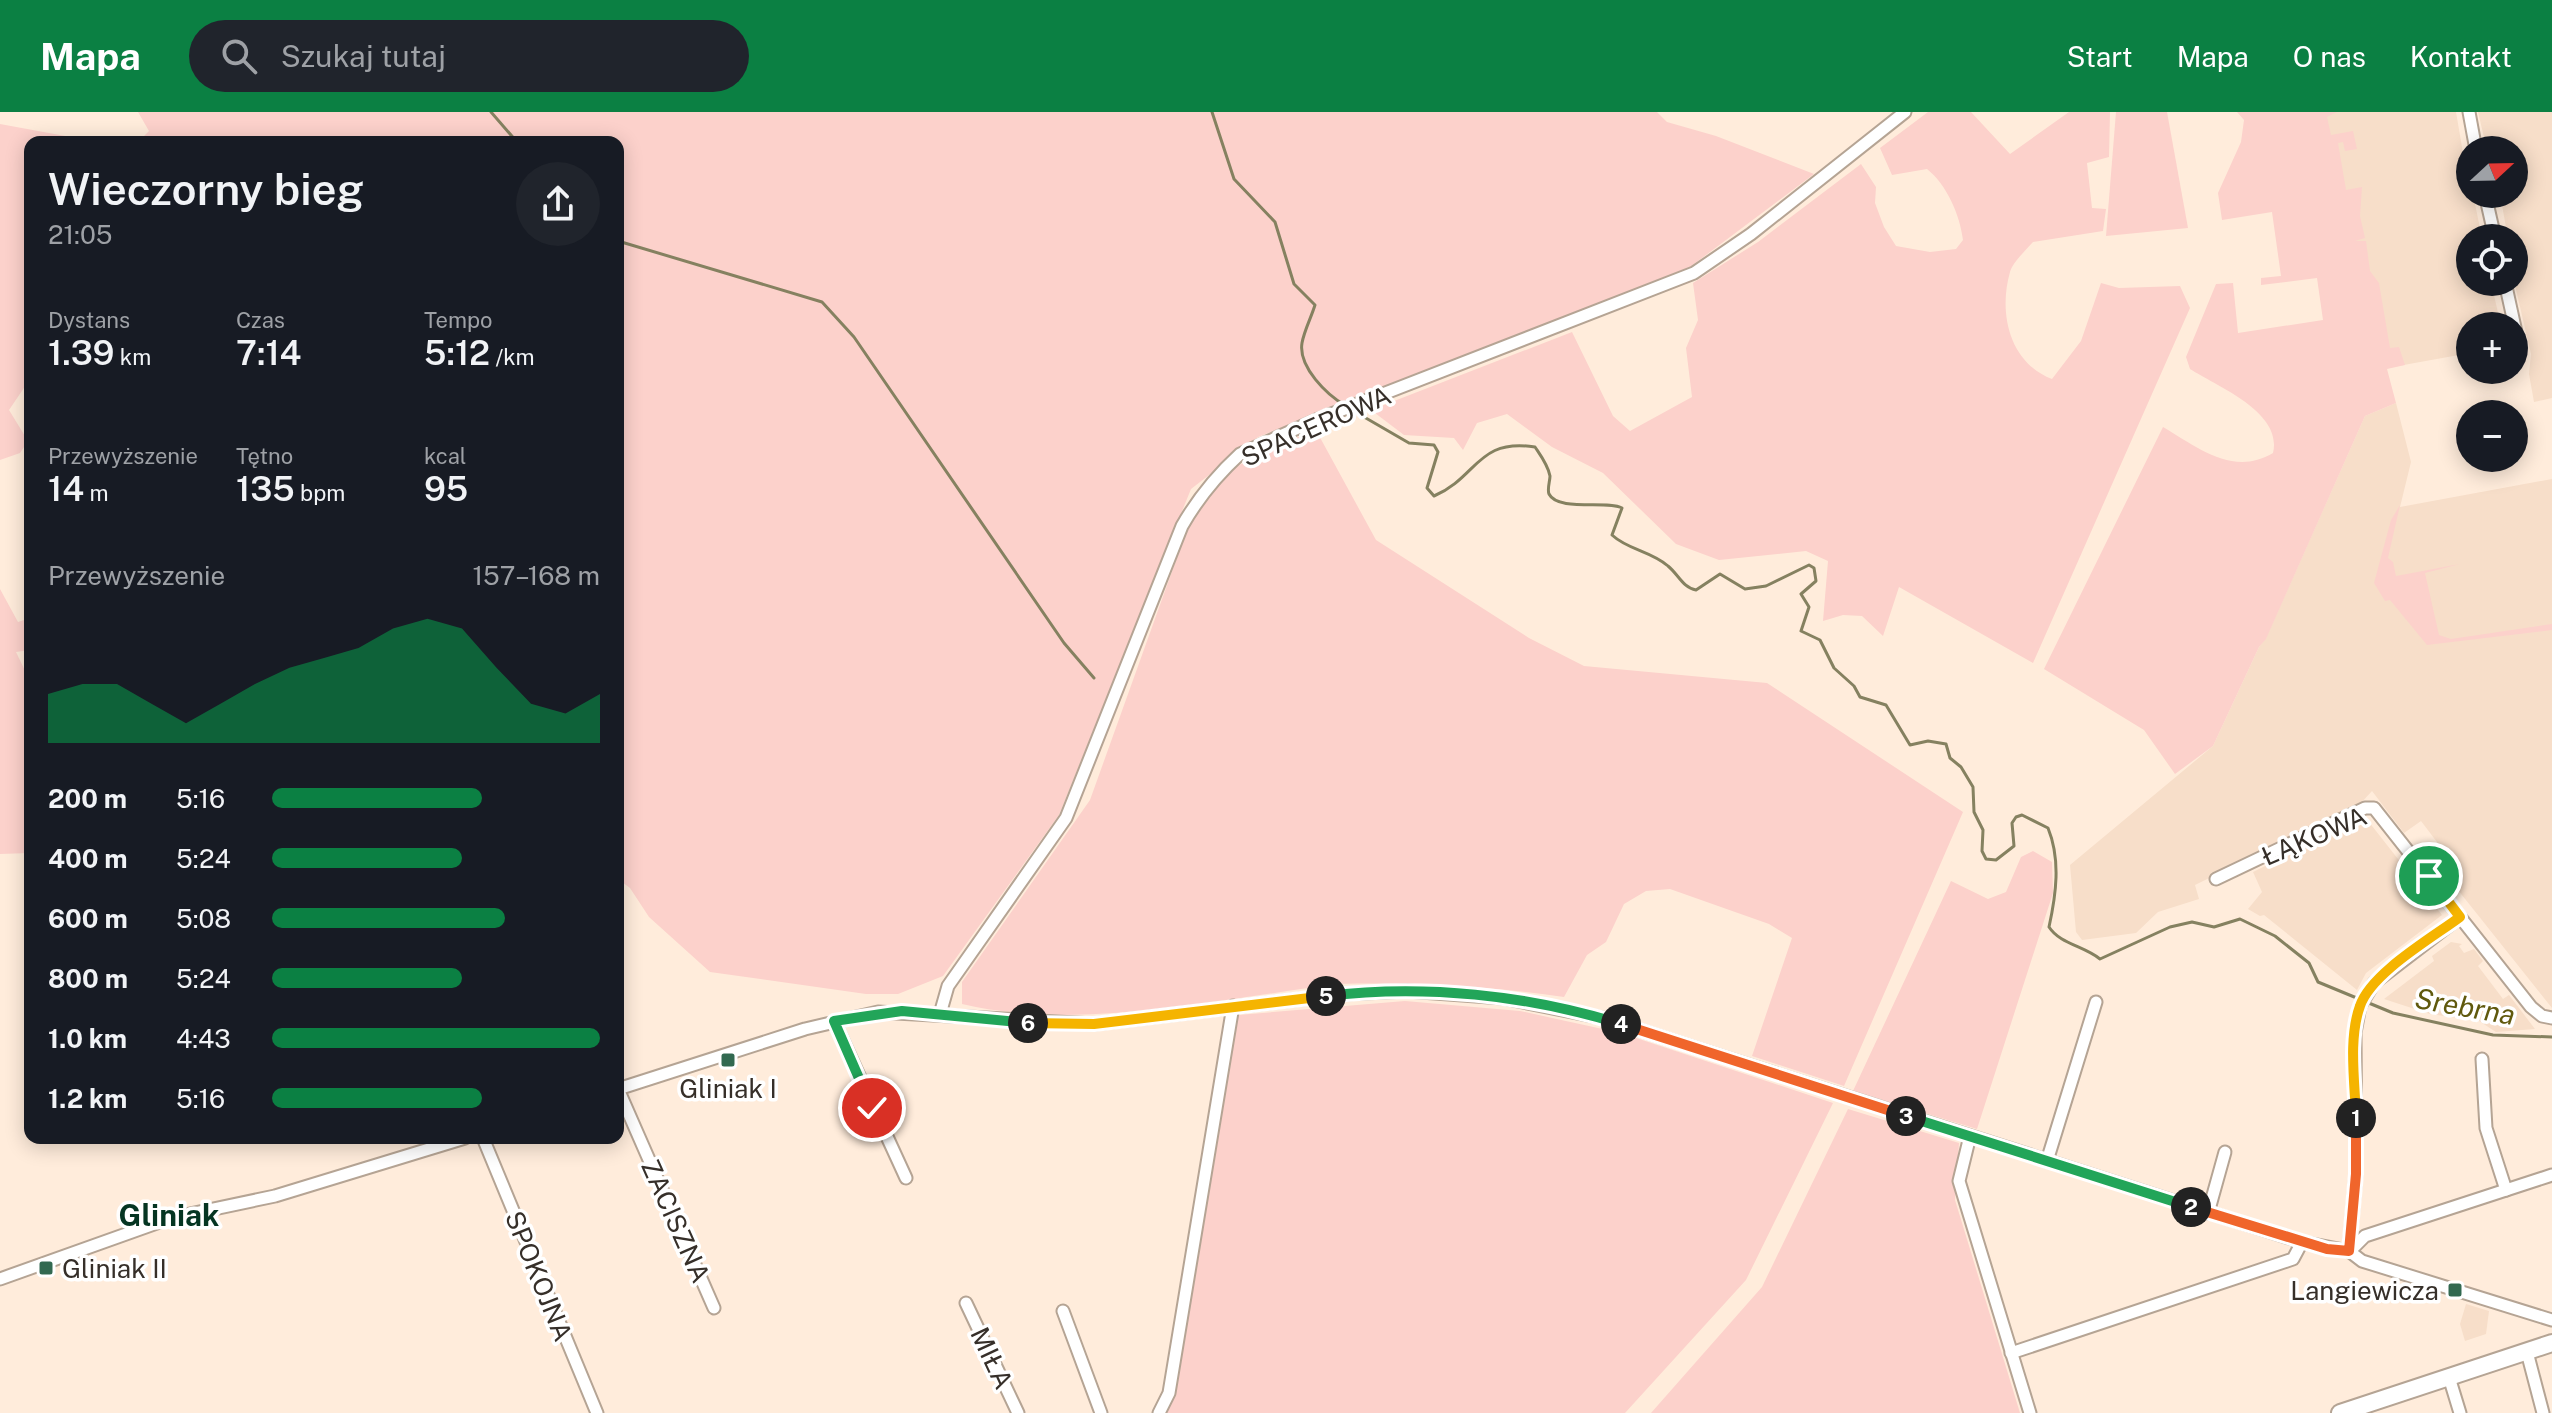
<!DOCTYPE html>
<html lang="pl">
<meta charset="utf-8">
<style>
:root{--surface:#171b24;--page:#20242c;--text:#f1f3f6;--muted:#9ea1a6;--accent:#0b8043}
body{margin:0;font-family:"Public Sans",sans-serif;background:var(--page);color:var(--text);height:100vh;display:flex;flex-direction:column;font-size:30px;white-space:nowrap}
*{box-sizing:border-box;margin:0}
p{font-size:26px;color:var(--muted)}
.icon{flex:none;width:44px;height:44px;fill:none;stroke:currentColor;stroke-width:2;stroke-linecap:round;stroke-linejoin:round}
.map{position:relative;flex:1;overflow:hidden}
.panel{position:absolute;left:24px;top:24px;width:600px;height:1008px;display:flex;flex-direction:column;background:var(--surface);border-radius:16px;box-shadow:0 4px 20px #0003}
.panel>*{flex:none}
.needle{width:52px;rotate:68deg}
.controls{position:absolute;left:2456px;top:24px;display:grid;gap:16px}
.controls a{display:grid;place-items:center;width:72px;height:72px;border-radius:50%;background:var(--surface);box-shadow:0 4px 20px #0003;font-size:40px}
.pin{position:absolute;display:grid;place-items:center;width:68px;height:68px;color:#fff;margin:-34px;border:4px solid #fff;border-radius:50%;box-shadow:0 2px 8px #0007}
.km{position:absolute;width:40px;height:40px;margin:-20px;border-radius:50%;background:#222;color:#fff;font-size:22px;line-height:40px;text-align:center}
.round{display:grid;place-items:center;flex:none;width:84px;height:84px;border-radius:42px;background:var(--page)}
.overview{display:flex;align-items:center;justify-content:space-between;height:136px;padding:0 24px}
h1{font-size:44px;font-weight:600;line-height:60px}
.stats{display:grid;grid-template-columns:repeat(3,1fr);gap:12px;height:136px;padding:8px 24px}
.stats div{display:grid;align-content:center}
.stats b{font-size:34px;font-weight:600}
.stats small{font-size:22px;font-weight:400}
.stats p{font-size:22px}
.chart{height:224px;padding:16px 24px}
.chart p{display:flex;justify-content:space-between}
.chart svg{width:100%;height:144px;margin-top:8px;fill:var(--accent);opacity:.7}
ul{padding:0 24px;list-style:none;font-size:26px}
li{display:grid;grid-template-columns:128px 96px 1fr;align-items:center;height:60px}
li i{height:20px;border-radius:10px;background:var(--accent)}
header{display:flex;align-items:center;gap:48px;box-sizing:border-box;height:112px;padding:0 40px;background:var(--accent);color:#fff}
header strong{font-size:38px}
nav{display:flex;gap:44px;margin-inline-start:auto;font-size:28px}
.search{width:560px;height:72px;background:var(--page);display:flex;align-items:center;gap:20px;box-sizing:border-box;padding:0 28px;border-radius:44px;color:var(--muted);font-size:30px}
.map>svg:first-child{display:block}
.built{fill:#f7dec9}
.green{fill:#fcd1cb}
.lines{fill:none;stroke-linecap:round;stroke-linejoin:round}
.stream{stroke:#858160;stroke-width:3}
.minor-casing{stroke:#b5a494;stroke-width:15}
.secondary-casing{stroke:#b5a494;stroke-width:20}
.minor{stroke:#fff;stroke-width:11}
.secondary{stroke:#fff;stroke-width:16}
.split-1-casing{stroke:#fff;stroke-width:16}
.split-2-casing{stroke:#fff;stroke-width:16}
.split-3-casing{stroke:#fff;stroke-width:16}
.split-4-casing{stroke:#fff;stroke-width:16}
.split-5-casing{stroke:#fff;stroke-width:16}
.split-6-casing{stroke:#fff;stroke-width:16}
.split-7-casing{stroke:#fff;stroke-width:16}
.split-1{stroke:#f5b400;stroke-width:10}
.split-2{stroke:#f0652b;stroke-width:10}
.split-3{stroke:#22a559;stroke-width:10}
.split-4{stroke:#f0652b;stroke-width:10}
.split-5{stroke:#22a559;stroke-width:10}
.split-6{stroke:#f5b400;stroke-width:10}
.split-7{stroke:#22a559;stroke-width:10}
.poi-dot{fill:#326950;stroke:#fff;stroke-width:3}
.labels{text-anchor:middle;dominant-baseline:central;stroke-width:7;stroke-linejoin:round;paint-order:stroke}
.street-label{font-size:26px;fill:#362f29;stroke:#fff}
.poi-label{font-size:26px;fill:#362f29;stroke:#fff}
.water-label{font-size:28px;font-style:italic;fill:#60590d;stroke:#fff}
.quarter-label{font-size:30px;font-weight:bold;fill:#053522;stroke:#fff}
</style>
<header>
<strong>Mapa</strong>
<div class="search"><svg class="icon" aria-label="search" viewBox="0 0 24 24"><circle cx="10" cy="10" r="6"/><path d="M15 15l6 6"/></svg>Szukaj tutaj</div>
<nav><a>Start</a><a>Mapa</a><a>O nas</a><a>Kontakt</a></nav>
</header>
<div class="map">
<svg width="2552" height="1301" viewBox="0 0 2552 1301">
<rect width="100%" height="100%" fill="#ffecdb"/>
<g class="built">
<polygon points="2323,0 2456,0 2470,82 2473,82 2482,126 2470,126 2470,170 2491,170 2501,214 2470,214 2470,241 2387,256"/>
<polygon points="2478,0 2552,0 2552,286 2534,290 2529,262 2531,242 2514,169 2514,126 2508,126 2500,82 2514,82 2514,38 2487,38"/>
<polygon points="2396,291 2411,350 2400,395 2552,367 2552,896 2450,768 2459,759 2421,709 2404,721 2372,679 2360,692 2195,773 2199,787 2158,800 2136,821 2082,828 2076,820 2070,753 2213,634 2259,535 2266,526 2365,304"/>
<polygon points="2365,705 2442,803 2366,861 2357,878 2264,803 2260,804 2248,797 2262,780 2253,760"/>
<polygon points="2451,830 2462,832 2459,834 2464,841 2474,837 2483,849 2478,854 2503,887 2509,883 2535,917 2496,920 2479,909 2430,902 2384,887 2434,849 2432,844"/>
<polygon points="2466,1192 2489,1199 2486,1222 2465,1229 2460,1212"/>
</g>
<g class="green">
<polygon points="138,0 1657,0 1667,10 1716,24 1814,62 1690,155 1258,325 1191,377 1059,703 943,864 898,882 866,882 710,860 649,805 630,776 618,767 618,30 138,30 149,19"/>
<path d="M 1928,0 L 1971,0 L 2010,42 L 2069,0 L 2110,0 L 2109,45 L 2087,51 L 2092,96 L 2106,97 L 2103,119 L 2033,130 C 2026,138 2013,150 2010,160 C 1998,202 2010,251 2052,267 L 2081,229 L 2101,171 L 2119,176 L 2180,174 L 2190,196 L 2033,551 L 1899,475 L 1883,524 L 1862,504 L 1843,503 L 1823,509 L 1828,449 L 1806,439 L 1719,448 L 1676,432 L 1603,361 L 1552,335 L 1507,302 L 1477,311 L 1463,338 L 1454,326 L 1404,323 L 1371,298 L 1572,220 L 1613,304 L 1630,319 L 1692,285 L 1686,236 L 1698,208 L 1693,171 L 1758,130 L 1861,52 L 1876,75 L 1875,91 L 1884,115 L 1896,134 L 1930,140 L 1956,137 L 1963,128 C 1960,103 1947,73 1927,57 L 1892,63 L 1880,36 Z"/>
<polygon points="2116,0 2167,0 2188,116 2106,124"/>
<path d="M 2237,0 L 2337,0 L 2327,5 L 2331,23 L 2353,19 L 2357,37 L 2345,39 L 2343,30 L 2338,31 L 2346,78 L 2362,75 L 2360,104 L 2365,126 L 2355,129 L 2366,129 L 2370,159 L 2379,171 L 2390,236 L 2399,235 L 2405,253 L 2387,257 L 2396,291 L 2365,304 L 2266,527 L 2259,535 L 2213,634 L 2175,662 L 2144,618 L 2044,557 L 2163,315 C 2197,335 2233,365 2273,341 C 2283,300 2218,275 2190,257 L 2186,245 L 2216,172 L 2233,171 L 2238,221 L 2323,208 L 2317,166 L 2261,173 L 2261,166 L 2281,164 L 2272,100 L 2222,108 L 2218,81 L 2241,30 L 2244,8 Z"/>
<polygon points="0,12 98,30 30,30 30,267 9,298 28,329 20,341 0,348"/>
<path d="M 1317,320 L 1376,428 L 1529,526 L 1584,554 L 1767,571 L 1963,700 L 1844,974 L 1752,944 L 1792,826 L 1769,812 L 1670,777 L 1646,779 L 1624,792 L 1606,830 L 1587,843 L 1564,885 C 1489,874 1413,870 1338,872 C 1218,887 1082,920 962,892 L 962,870 L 1090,688 L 1189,412 L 1230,358 L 1287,328 Z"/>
<polygon points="2400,393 2388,446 2393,450 2396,464 2460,452 2425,461 2439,523 2451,527 2552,512 2552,518 2427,533 2390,488 2385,489 2374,471 2391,408"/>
<polygon points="0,477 18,510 30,506 30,538 16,540 30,569 30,741 0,742"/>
<polygon points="2033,739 2052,750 2053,781 1977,1017 1853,979 1951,769 1988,787 2006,780 2021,745"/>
<polygon points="1405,889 1520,899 1621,921 1833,991 1746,1168 1625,1301 1162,1301 1197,1151 1198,1127 1238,903"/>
<polygon points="1848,997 1959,1031 1955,1088 2020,1301 1651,1301 1762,1175"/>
</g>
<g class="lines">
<g class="stream">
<polyline points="491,0 517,30"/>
<path d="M 1212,0 L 1234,67 L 1275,110 L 1294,172 L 1315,193 C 1311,206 1304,219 1302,231 C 1298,255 1327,283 1346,294"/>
<polyline points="618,129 822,190 854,225 1064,531 1094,566"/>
<path d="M 1352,298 L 1409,331 L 1434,333 L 1438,340 L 1427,376 L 1434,384 C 1478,365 1477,326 1535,335 C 1541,344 1548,353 1550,364 C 1550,369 1547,377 1549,382 C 1558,400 1608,388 1622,396 L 1612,423 C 1628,438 1651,439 1668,454 C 1678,462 1683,476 1696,478 L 1720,462 L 1745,477 L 1766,474 L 1809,453 L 1814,456 L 1816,469 L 1801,482 L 1809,495 L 1801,519 L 1820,528 L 1834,556 L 1854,574 L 1860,585 L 1886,593 L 1910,633 L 1928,629 L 1946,632 L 1950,646 L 1961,655 L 1973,675 L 1974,700 L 1983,718 L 1982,739 L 1986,747 L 1996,748 L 2014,734 L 2012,711 L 2016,705 L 2022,703 L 2048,716 C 2061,748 2056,783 2049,815 C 2060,832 2084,834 2100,847 L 2170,815 L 2192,810 L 2214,815 L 2240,807 L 2275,824 L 2309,851 L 2318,870 L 2393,901 L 2493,923 L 2552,925"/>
</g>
<defs>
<g id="minor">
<polyline points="2469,0 2476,38"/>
<polyline points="2485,82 2495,126"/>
<polyline points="2505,170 2518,229"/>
<polyline points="2216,767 2365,696 2374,696 2531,895 2542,904 2552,906"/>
<path d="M 940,902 L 948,874 L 1066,706 L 1182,414 C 1198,386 1216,364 1240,342 L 1316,308 L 1694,161 L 1751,122 L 1905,0"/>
<polyline points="834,909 906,1066"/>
<polyline points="2482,947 2486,1016 2506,1078"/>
<polyline points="618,977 805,917 878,900 1094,912 1343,882 1407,879 1503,886 1602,906 2302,1130 2349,1139 2362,1149 2552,1208"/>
<polyline points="618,977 714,1196"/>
<polyline points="1970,1024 1959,1069 2030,1301"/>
<polyline points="483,1026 597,1301"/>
<polyline points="2047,1049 2096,890"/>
<polyline points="2208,1101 2225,1040"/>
<polyline points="2349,1139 2356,1062 2355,921 2360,894 2374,871 2460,805"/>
<polyline points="2350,1139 2365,1124 2552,1063"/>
<polyline points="0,1167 171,1106 275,1084 465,1026"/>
<polyline points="966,1191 1018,1301"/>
<polyline points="1063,1199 1101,1301"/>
<polyline points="2527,1240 2543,1301"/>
<polyline points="2011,1241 2293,1147 2302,1130"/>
<polyline points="2449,1265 2460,1301"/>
<polyline points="1159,1301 1169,1281 1233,894"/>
</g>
<polyline id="secondary" points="2340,1301 2552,1231"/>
</defs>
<use href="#minor" class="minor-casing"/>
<use href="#secondary" class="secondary-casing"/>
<use href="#minor" class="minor"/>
<use href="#secondary" class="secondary"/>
</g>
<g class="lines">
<defs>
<path id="split-1" d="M 2356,1006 C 2355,971 2348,927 2360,894 C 2371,861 2432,826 2460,805 L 2429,764"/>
<polyline id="split-2" points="2191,1095 2327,1137 2349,1139 2356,1062 2356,1006"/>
<polyline id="split-3" points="1906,1004 2191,1095"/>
<polyline id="split-4" points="1621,912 1906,1004"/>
<path id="split-5" d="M 1326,884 C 1423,872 1528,883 1621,912"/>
<polyline id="split-6" points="1028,911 1094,912 1326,884"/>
<polyline id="split-7" points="872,996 834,909 902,899 1028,911"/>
</defs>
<use href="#split-1" class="split-1-casing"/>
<use href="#split-2" class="split-2-casing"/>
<use href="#split-3" class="split-3-casing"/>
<use href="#split-4" class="split-4-casing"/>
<use href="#split-5" class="split-5-casing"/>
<use href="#split-6" class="split-6-casing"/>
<use href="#split-7" class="split-7-casing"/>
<use href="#split-1" class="split-1"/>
<use href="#split-2" class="split-2"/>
<use href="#split-3" class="split-3"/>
<use href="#split-4" class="split-4"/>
<use href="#split-5" class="split-5"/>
<use href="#split-6" class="split-6"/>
<use href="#split-7" class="split-7"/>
</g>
<g class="poi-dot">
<rect x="720" y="940" width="16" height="16" rx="4"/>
<rect x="38" y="1148" width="16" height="16" rx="4"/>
<rect x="2447" y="1170" width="16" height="16" rx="4"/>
</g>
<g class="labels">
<g class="street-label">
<text transform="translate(1316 314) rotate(-24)">SPACEROWA</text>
<text transform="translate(2314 724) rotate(-23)">ŁĄKOWA</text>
<text transform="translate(676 1109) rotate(66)">ZACISZNA</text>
<text transform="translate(539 1164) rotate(68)">SPOKOJNA</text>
<text transform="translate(992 1246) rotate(65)">MIŁA</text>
</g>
<g class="poi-label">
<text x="728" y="976">Gliniak I</text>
<text x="62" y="1156" text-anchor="start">Gliniak II</text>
<text x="2439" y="1178" text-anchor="end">Langiewicza</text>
</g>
<g class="water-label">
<text transform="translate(2465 894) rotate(10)">Srebrna</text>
</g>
<g class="quarter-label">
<text x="169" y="1103">Gliniak</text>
</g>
</g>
</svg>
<div class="controls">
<a><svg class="needle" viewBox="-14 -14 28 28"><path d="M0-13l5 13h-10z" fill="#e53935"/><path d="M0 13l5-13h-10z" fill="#9ea1a6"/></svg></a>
<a><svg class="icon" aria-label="locate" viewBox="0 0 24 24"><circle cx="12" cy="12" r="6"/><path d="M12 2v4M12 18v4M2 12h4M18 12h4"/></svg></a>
<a>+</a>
<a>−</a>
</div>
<div class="pin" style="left:2429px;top:764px;background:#1e9e55"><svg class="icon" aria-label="arrive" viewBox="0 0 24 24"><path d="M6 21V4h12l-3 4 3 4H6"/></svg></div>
<div class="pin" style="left:872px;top:996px;background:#d93025"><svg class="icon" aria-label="check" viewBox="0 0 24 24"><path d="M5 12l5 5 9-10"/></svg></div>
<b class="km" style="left:2356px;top:1006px">1</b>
<b class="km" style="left:2191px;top:1095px">2</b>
<b class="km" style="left:1906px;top:1004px">3</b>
<b class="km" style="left:1621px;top:912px">4</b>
<b class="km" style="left:1326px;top:884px">5</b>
<b class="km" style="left:1028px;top:911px">6</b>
<section class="panel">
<div class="overview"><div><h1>Wieczorny bieg</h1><p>21:05</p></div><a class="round"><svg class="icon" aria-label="share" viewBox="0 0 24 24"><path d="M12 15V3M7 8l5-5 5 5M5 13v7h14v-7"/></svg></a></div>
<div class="stats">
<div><p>Dystans</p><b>1.39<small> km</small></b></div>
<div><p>Czas</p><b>7:14</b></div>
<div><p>Tempo</p><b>5:12<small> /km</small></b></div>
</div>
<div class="stats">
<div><p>Przewyższenie</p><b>14<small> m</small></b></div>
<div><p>Tętno</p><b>135<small> bpm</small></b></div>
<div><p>kcal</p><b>95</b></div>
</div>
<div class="chart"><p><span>Przewyższenie</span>157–168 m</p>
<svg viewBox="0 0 160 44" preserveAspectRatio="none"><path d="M0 44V29L10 26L20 26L30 32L40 38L50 32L60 26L70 21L80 18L90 15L100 9L110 6L120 9L130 21L140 32L150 35L160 29V44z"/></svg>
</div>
<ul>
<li><b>200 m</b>5:16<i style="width:64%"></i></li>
<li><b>400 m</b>5:24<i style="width:58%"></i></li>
<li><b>600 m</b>5:08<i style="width:71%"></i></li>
<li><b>800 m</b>5:24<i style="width:58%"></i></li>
<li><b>1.0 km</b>4:43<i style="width:100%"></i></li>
<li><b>1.2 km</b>5:16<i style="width:64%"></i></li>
</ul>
</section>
</div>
